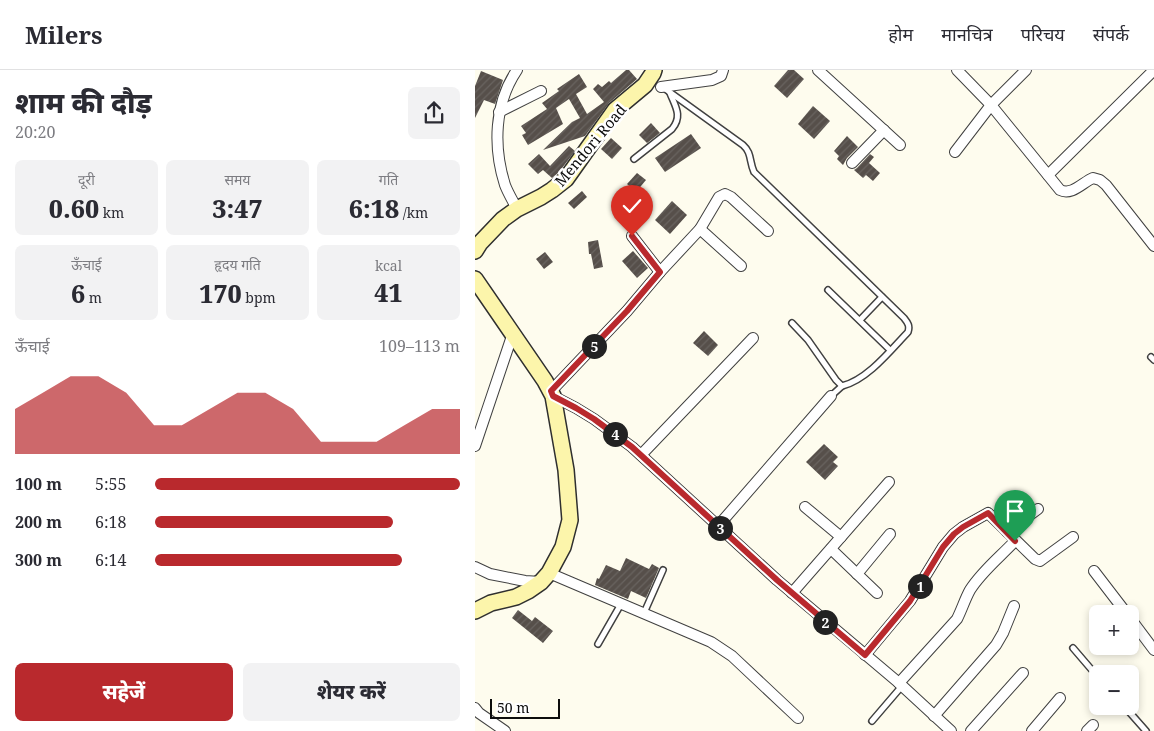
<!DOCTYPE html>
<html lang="hi">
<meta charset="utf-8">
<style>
:root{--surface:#fff;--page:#f2f2f3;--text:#2b2b33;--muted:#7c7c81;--line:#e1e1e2;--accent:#b9292d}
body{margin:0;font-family:"Noto Serif","Noto Sans Devanagari",serif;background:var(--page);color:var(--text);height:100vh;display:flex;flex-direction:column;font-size:19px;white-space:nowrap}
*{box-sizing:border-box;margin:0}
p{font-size:16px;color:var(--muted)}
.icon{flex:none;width:28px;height:28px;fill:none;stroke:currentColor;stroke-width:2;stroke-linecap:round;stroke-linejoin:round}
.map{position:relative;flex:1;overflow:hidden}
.panel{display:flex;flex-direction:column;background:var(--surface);width:475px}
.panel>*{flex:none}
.tools{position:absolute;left:614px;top:535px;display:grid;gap:10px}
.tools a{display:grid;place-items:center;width:50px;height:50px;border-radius:8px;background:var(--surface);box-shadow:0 2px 8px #0003;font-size:25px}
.scale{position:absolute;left:15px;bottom:12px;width:70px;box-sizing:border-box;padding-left:5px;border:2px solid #0d0d0d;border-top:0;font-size:14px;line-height:18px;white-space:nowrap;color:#0d0d0d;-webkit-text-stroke:4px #fff;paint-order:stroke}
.pin{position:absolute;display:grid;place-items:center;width:42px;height:42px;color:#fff;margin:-51px -21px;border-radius:50% 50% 50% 0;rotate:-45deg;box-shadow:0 0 5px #0007}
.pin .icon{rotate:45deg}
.km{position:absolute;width:25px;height:25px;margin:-12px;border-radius:50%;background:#222;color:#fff;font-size:14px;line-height:25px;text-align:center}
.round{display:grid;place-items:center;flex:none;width:52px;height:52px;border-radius:8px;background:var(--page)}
.summary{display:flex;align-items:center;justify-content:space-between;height:85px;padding:0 15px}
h1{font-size:28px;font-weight:800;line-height:38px}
.stats{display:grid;grid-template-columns:repeat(3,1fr);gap:8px;height:85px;padding:5px 15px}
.stats div{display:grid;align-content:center;border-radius:8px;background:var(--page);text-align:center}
.stats b{font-size:25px;font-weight:800}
.stats small{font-size:14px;font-weight:400}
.stats p{font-size:14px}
.chart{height:140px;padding:10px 15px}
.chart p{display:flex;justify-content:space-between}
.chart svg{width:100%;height:90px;margin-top:5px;fill:var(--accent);opacity:.7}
.cta{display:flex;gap:10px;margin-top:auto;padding:10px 15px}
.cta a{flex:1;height:58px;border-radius:8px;background:var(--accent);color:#fff;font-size:20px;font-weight:800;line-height:58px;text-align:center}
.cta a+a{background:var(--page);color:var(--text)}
ul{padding:0 15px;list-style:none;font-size:16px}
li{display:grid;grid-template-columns:80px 60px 1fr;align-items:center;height:38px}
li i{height:12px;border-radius:6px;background:var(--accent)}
header{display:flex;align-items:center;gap:30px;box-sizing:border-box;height:70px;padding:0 25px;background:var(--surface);border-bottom:1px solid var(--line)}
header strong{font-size:24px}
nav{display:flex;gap:28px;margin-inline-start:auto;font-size:18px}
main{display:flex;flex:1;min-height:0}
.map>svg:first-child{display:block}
.building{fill:url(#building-hatch)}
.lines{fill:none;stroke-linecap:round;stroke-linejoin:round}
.service-casing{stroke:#404040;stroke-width:8}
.minor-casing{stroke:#404040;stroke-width:12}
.secondary-casing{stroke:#2f2f2f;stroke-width:18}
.service{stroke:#fff;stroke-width:5}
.minor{stroke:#fff;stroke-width:10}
.secondary{stroke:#fcf5ab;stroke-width:15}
.route-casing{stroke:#fff;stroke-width:10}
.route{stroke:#b9292d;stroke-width:6}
.labels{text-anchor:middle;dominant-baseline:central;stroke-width:5;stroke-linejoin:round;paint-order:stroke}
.street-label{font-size:15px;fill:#0d0d0d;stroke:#fff}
</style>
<header>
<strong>Milers</strong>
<nav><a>होम</a><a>मानचित्र</a><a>परिचय</a><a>संपर्क</a></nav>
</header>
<main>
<section class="panel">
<div class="summary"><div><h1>शाम की दौड़</h1><p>20:20</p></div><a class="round"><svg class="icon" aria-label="share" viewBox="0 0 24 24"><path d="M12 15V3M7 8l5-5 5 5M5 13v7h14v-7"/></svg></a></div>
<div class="stats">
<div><p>दूरी</p><b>0.60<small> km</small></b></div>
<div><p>समय</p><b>3:47</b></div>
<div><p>गति</p><b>6:18<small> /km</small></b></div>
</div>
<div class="stats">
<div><p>ऊँचाई</p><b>6<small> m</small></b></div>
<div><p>हृदय गति</p><b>170<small> bpm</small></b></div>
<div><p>kcal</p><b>41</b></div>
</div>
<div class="chart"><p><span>ऊँचाई</span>109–113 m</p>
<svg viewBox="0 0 160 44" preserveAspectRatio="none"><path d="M0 44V22L10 14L20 6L30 6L40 14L50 30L60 30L70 22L80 14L90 14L100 22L110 38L120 38L130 38L140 30L150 22L160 22V44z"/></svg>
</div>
<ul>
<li><b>100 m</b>5:55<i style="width:100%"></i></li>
<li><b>200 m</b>6:18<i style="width:78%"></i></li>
<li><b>300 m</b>6:14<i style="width:81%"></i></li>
</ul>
<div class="cta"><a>सहेजें</a><a>शेयर करें</a></div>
</section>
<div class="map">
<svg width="679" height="661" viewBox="0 0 679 661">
<defs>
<pattern id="building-hatch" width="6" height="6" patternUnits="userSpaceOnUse" patternTransform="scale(1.25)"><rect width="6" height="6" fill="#564f4a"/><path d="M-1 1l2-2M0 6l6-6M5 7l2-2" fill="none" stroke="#696460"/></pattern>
</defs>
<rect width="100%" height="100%" fill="#fefcee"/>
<g class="building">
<polygon points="151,0 154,0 162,9 134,33 110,66 68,80 97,52 105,48 94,29 81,38 88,54 53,75 47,65 51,63 46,56 72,39 67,33 84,21 82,19 104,4 112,17 101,24 112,44 129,32 118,19 123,14 127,17 134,11 136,13"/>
<polygon points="313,0 319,0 329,9 312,28 299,16"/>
<polygon points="6,1 28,10 20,34 9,30 0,48 0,16"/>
<polygon points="338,36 355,51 339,69 323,54"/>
<polygon points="176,53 185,63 172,73 164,65"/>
<polygon points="216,64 226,78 190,102 180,88"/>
<polygon points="372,66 383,77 372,88 368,95 362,89 364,86 359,81"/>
<polygon points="136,68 147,78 137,89 126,79"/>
<polygon points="94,76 100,81 84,102 77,108 68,100 63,104 53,94 64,84 75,96"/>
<polygon points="395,84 399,87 394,93 405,103 398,111 391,105 388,108 379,100 382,98"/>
<polygon points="162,103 171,110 161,122 152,114"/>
<polygon points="107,121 112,127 99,139 93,133"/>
<polygon points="197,131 212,145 195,164 180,150"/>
<polygon points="123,170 128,197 119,199 116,184 114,184 113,172"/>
<polygon points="158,181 173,198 162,208 147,191"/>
<polygon points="70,182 78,192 69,199 61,189"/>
<polygon points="229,261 243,275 233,286 218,273"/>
<polygon points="349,374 363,387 358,392 363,396 350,410 331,392"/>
<polygon points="151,488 174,499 177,494 184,498 171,528 156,521 153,529 120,515 122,508 124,509 131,495 145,501"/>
<polygon points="43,540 57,551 60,547 78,561 68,573 37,548"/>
</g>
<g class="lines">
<defs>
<g id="service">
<path d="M 189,18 L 268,75 C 277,83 274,91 279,102 L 429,248 C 433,253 435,256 433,262 C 415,281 392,310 367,316 L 361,310 L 333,270 L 317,253"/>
<path d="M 159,89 L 197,59 C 208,46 200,36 195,23"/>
<polyline points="353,220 415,280"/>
<polyline points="385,250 407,227"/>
<polyline points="676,287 679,290"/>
<polyline points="356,326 367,316"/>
<polyline points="169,543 188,500"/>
<polyline points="123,574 146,534"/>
<polyline points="598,578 622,606"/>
<polyline points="649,636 671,661"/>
<polyline points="397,651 427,616"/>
</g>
<g id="minor">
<polyline points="343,0 425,75"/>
<path d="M 482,0 L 516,35 L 585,120 C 597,126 608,112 618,108 L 625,110 L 631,115 L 679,176"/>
<polyline points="186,17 237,10 246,6 248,0"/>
<polyline points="24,42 66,21"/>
<polyline points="480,82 516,35 551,0"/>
<polyline points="377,93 409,60"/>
<polyline points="573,105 679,0"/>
<path d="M 42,139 C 38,131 33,123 30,115 C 18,77 19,34 42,0"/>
<polyline points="225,159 266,196"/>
<polyline points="157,166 185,202"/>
<polyline points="76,321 152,241 185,202 225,159 244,127 250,124 256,127 293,161"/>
<polyline points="78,326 101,338 119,349 157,377 302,510 424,613 476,661"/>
<polyline points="0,376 38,263"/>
<polyline points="166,385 278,268"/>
<polyline points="330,437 366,467"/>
<polyline points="243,456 356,326"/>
<polyline points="532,462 563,439"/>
<polyline points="356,479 402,523"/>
<polyline points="0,497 15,504 50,511 66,512"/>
<polyline points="619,501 652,544"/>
<polyline points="74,503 236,572 257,586 323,648"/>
<polyline points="382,504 415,464"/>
<polyline points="317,523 414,412"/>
<polyline points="655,548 679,580"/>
<polyline points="390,585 435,531 468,477 479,464 488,457 513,443 560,489 565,491 598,467"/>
<path d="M 424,613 L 482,549 C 487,539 490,529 495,520 C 507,501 525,487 540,471"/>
<polyline points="0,638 4,643 30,661"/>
<polyline points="459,646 521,575 528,563 539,536"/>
<polyline points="496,661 548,603"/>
<polyline points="557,661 585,628"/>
<polyline points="612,661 618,655"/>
</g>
<g id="secondary">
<polyline points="0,181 5,173 28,149 42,139 66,127 77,120 91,109 140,40 170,15 178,3 179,0"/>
<polyline points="0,209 70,311 78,326 91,400 95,450 88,477 74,503 66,512 53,521 41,527 16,533 0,541"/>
</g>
</defs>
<use href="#service" class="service-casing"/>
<use href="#minor" class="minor-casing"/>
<use href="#secondary" class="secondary-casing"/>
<use href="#service" class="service"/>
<use href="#minor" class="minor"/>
<use href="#secondary" class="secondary"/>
</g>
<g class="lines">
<defs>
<polyline id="route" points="157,166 185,202 152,241 76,321 78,326 101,338 119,349 157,377 302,510 390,585 435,531 468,477 479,464 488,457 513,443 540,471"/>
</defs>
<use href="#route" class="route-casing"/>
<use href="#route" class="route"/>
</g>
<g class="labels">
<g class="street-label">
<text transform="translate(115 75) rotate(-50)">Mendori Road</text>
</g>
</g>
</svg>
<div class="tools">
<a>+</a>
<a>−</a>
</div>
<div class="scale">50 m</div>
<div class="pin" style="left:540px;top:471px;background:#1e9e55"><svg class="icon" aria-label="arrive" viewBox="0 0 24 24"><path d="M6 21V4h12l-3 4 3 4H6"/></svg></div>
<div class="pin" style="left:157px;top:166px;background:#d93025"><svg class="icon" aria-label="check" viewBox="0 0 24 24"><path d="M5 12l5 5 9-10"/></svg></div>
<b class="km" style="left:445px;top:516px">1</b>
<b class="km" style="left:350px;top:552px">2</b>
<b class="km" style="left:245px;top:458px">3</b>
<b class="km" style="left:140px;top:364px">4</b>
<b class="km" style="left:119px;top:276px">5</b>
</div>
</main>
